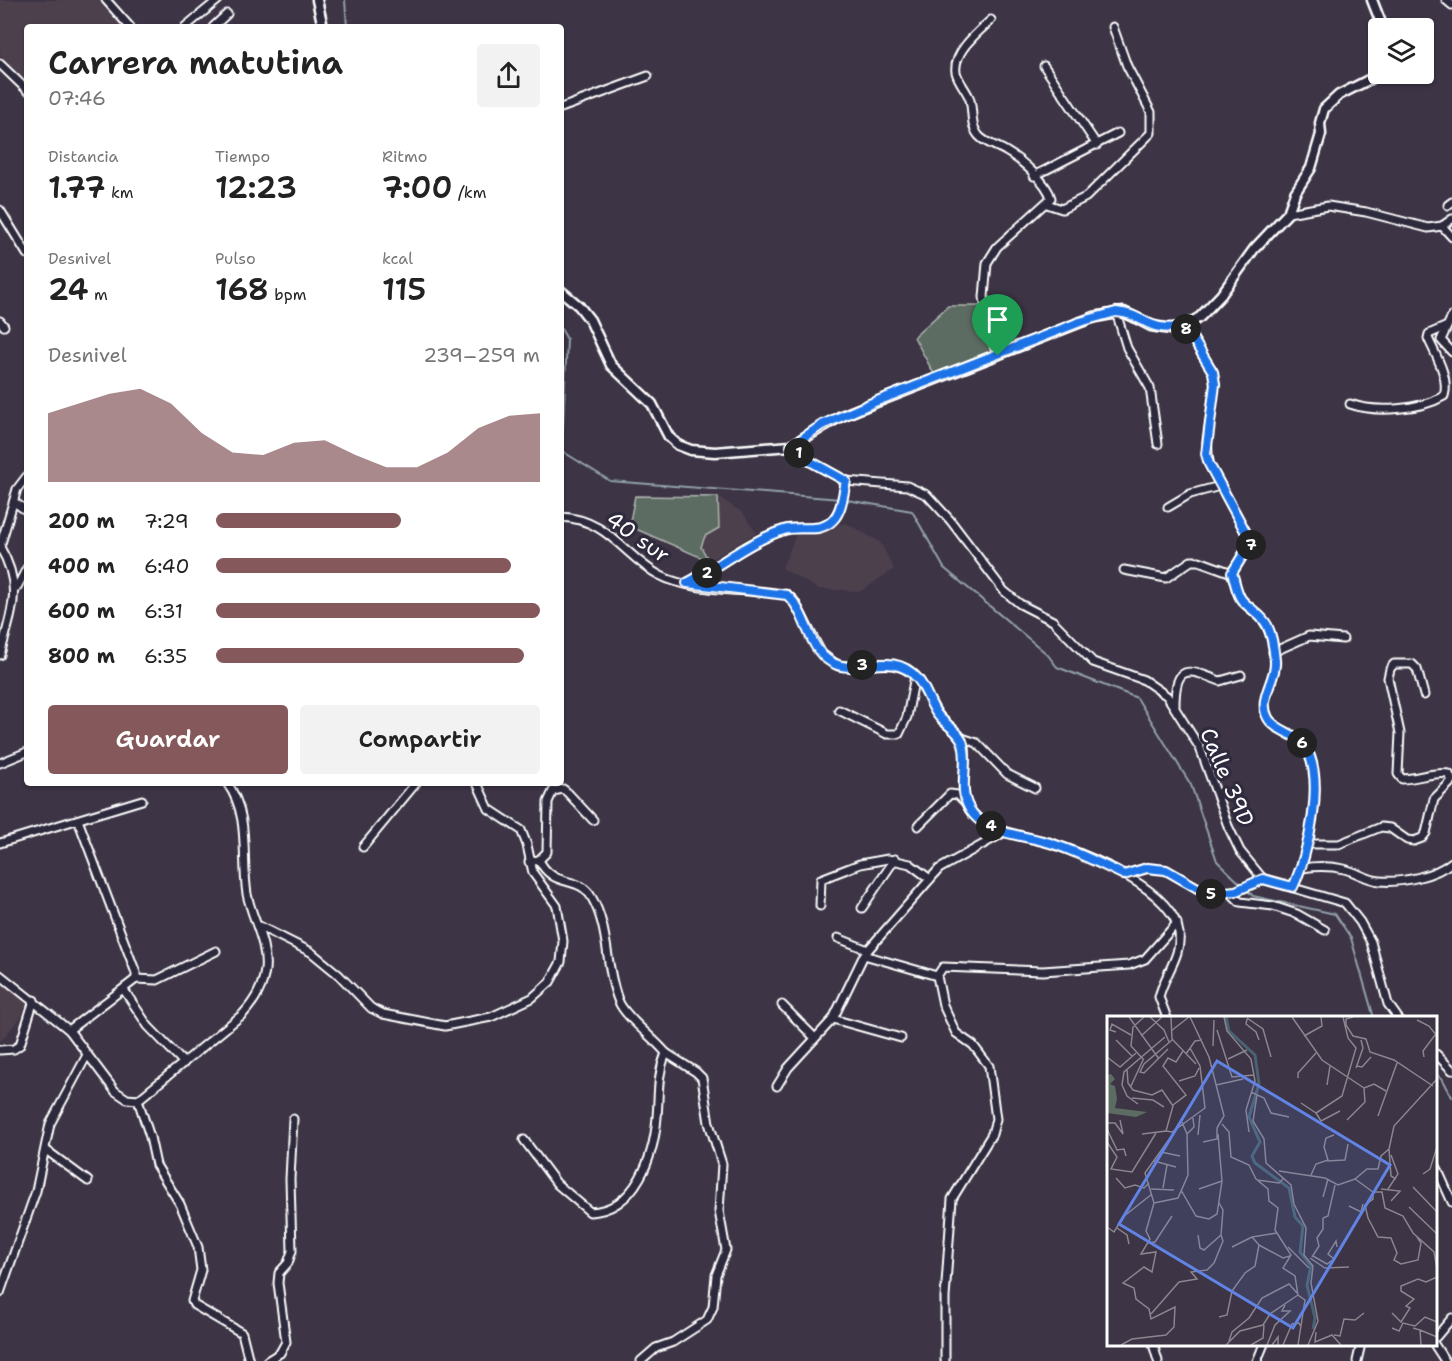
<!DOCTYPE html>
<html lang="es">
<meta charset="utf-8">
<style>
:root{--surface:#fff;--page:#f2f2f2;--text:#222;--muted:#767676;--accent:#85585c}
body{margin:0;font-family:"Shantell Sans",sans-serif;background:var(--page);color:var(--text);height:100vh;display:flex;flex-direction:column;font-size:22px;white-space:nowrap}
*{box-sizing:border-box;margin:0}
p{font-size:20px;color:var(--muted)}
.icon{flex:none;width:33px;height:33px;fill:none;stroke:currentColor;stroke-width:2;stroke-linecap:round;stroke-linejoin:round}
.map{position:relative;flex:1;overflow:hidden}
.details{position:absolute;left:24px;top:24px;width:540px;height:762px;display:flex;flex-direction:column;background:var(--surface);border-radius:6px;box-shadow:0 2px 4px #0004}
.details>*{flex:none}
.buttons{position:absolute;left:1368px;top:18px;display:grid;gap:12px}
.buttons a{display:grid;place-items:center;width:66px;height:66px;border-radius:6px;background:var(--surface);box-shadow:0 2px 4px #0004;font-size:30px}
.pin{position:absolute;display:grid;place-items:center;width:51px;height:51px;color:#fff;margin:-62px -26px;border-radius:50% 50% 50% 0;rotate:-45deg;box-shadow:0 0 6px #0007}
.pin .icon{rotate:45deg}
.km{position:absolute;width:30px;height:30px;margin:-15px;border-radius:50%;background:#222;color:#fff;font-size:16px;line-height:30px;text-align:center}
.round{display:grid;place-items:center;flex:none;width:63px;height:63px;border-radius:6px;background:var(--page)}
.overview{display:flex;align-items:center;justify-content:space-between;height:102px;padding:0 24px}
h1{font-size:33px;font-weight:600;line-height:45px}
.stats{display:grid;grid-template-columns:repeat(3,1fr);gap:9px;height:102px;padding:6px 24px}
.stats div{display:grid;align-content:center}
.stats b{font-size:30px;font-weight:600}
.stats small{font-size:16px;font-weight:400}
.stats p{font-size:16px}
.chart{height:168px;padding:12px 24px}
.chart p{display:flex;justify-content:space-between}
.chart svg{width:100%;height:108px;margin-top:6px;fill:var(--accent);opacity:.7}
.cta{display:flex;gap:12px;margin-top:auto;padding:12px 24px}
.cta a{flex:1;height:69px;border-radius:6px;background:var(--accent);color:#fff;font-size:24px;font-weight:600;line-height:69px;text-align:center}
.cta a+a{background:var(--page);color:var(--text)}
ul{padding:0 24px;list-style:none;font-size:20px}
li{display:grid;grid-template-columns:96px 72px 1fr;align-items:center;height:45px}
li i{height:15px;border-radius:8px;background:var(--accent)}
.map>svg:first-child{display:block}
.built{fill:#4d404e}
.green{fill:#5d6c62;stroke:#aeb6b0;stroke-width:1.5}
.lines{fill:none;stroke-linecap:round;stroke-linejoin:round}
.stream{stroke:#92a1aa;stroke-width:2}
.minor-casing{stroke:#fff;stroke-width:11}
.tertiary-casing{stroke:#fff;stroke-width:13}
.minor{stroke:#2f2a3d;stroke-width:7}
.tertiary{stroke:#2f2a3d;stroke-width:8}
.route-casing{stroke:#fff;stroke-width:12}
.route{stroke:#1a73e8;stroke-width:8}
.labels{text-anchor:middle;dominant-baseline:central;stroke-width:6;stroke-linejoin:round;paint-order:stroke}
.street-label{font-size:22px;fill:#fff;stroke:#2f2a3d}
.inset-river{fill:none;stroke:#4a6372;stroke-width:3}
.inset-road{fill:none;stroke:#8b858f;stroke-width:1.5}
.view{fill:#6183e4;fill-opacity:0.15;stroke:#6183e4;stroke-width:3}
.inset-edge{fill:none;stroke:#fff;stroke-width:3}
</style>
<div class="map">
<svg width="1452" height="1361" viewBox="0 0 1452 1361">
<rect width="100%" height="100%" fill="#3d3445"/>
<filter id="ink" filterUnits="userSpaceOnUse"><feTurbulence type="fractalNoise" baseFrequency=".0167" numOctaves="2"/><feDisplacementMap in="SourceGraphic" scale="12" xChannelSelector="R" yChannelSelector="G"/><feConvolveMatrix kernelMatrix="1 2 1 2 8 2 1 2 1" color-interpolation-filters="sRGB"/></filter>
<g filter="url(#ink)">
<g class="built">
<polygon points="0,0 101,0 126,27 27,27 27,82 0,56"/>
<polygon points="635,496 718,497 743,513 756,533 709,561 629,526"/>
<polygon points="846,523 880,542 894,569 861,591 818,589 782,568 796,535"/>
<polygon points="0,980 28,999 21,1017 0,1042"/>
</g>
<g class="green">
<polygon points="948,306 981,306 992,354 935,376 914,337"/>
<polygon points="635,496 718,497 719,528 705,536 701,547 709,561 629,526"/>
</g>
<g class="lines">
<g class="stream">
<polyline points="345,0 347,27"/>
<polyline points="561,329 567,339 562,451 610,481 841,499 912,511 944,568 1047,654 1057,667 1137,698 1191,785 1217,861 1253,896 1335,914 1351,938 1374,1018"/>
<polyline points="1436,1074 1442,1078 1452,1097"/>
</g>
<defs>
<g id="minor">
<polyline points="106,0 130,27"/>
<polyline points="1446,0 1452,5"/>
<path d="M 991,20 C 978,32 953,52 956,72 C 958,81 965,88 969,97 C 974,109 969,125 979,136 C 986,144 998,146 1007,152 C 1021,160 1047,182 1051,198 L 997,247 L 987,263 L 984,297 L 988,323 L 997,356"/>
<polyline points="185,27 218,0"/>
<polyline points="213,27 227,14"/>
<polyline points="0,64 27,90"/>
<polyline points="1044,66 1097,145"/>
<polyline points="561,108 648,76"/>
<polyline points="1034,176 1118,133"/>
<polyline points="1047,204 1062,209 1086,197 1151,133 1151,112 1127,66 1113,27"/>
<polyline points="1448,205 1452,202"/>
<polyline points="0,210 27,254"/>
<polyline points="1288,213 1328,206 1366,212 1428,228 1442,226 1452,219"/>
<polyline points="1442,226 1452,237"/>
<polyline points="1116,312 1127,348 1150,388 1158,444"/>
<polyline points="1452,316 1441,340 1452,352"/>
<polyline points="0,321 4,326"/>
<path d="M 1185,326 L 1213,372 L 1215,384 L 1207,442 L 1209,464 L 1251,542 L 1232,573 C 1235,581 1236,591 1241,599 C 1246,606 1255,611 1261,618 C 1271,628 1274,647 1275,661 C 1277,679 1257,699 1268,718 C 1275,730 1295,733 1304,745 C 1327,777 1308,855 1293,887"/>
<path d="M 1350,404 C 1376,413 1420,410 1444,396 C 1450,378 1435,354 1428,338 L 1429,334 L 1445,327"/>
<polyline points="791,446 806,459 846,481 907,486 927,495 950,520 1004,591 1020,604 1053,621 1093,662 1144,680 1167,696 1200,748 1228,826 1240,851 1263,879 1345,903 1360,922 1371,942 1388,1004 1398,1018"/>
<polyline points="14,502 27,511"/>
<polyline points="1168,507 1190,494 1220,486"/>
<path d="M 561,517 C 608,519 624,556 659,575 C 693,593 748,588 787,595 L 794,601 L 822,654 L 839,666 C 869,667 903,653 922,685 C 928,696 932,707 940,717 C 948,727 963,734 965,748 C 967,773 954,802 980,820 C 1000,835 1030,836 1053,844 C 1090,856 1173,889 1179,933 C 1182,956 1164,975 1159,997 L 1167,1018"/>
<polyline points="0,547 17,489 27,476"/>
<polyline points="1124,570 1166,578 1191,561 1199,561 1232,573"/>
<path d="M 687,583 C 720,566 749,541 784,530 C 800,525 820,534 832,520 C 842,511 843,494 846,481"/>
<polyline points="17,587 27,568"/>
<polyline points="1273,652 1309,636 1343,639"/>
<path d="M 0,655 C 11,612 24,588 0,547"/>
<path d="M 1175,706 C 1175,664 1187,668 1220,681 L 1241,675"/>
<polyline points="839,710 887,734 899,734 907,717 915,676"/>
<polyline points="962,738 977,743 1007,774 1035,788"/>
<polyline points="0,763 27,752"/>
<polyline points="78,820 136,973 136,979"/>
<polyline points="918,826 950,794 958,795 966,803"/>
<polyline points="0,843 142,800"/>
<path d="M 1309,844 L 1339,844 L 1381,827 L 1390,828 L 1407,840 L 1414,841 L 1422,838 L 1426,833 L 1434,799 L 1452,781 L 1449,774 C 1434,771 1417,779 1402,779 L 1398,774 L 1400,733 L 1388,678 L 1390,669 L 1394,664 L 1412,664 L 1417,669 L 1424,695"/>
<polyline points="363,847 416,783"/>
<polyline points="539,860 547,852 548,802 553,791 563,789 568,793 593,820"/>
<path d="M 529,862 L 539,860 C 554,890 579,874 592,898 C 610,929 605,970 619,1002 C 626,1018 654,1038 666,1053"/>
<path d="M 1302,868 C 1316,866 1331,866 1344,869 C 1357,872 1367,880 1380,881 C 1402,883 1435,876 1452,862"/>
<polyline points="1124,875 1147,868 1166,870 1208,894 1236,891 1263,879"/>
<polyline points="1230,892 1240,902 1273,906 1297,914 1325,930"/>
<polyline points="820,906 821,879 860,864 888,859 910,864 930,879"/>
<polyline points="862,908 895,859"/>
<polyline points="257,925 311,952 339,975 371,1008 383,1014 445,1026 491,1017 532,998 550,982 561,962 563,941 557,906 533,873 527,845 521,830 489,809 477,783"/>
<polyline points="838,938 868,950 866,953"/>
<polyline points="868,950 939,869 1005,832"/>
<polyline points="0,975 69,1030 115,1091 127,1099 138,1100"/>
<polyline points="136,979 157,980 216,951"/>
<polyline points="124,990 148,1026 184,1063"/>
<polyline points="782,1005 814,1037"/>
<polyline points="833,1019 901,1038"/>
<polyline points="69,1030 136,979"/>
<polyline points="0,1050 14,1049 20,1045 34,1000"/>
<polyline points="1436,1054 1452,1070"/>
<polyline points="777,1086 788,1068 833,1019 864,955 937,976"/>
<path d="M 138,1100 L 243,1014 C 254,1002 263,987 265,970 C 268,944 252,919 247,894 C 241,857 251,816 227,783"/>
<polyline points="138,1100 150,1137 156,1165 180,1204 198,1247 201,1270 192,1301 194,1305 242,1333 249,1361"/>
<path d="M 524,1140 L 557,1184 L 590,1212 C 636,1210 654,1156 657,1117 C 659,1094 657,1075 666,1053 L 696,1072 L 702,1078 L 709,1123 L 722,1164 L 719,1211 L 726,1250 L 716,1275 L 713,1307 L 707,1320 L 673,1342 L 656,1348 L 641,1361"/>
<polyline points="46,1150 88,1181"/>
<polyline points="1436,1166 1452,1202"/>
<polyline points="0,1293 36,1191 50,1124 87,1055"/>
<polyline points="1436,1337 1452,1318"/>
<polyline points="1153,1344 1158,1361"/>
<polyline points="1434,1344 1445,1361"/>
<polyline points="267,1361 280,1353 286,1342 278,1283 279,1273 288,1263 292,1251 290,1179 293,1119"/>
<polyline points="945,1361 945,1298 952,1199 992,1134 996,1119 989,1066 973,1045 956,1033 943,1005 937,976 943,967 1043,971 1129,965 1145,959 1177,923"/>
<polyline points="1257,1361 1264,1344"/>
<polyline points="1357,1361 1361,1344"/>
</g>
<g id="tertiary">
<polyline points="317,0 323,27"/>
<polyline points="1372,0 1383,28"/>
<polyline points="561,291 579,306 590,320 611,365 652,404 669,437 678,445 691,450 715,452 791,446 841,416 1094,317 1124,312 1151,326 1171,329 1185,326 1200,317 1221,295 1254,249 1288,213 1295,193 1311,168 1321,134 1320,123 1324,109 1339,95 1380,74"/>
</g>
</defs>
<use href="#minor" class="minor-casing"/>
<use href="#tertiary" class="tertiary-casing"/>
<use href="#minor" class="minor"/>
<use href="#tertiary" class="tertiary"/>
</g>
</g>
<g class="lines" filter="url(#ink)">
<defs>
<path id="route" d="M 1116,312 C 1146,314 1146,334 1185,326 L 1213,372 L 1215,384 L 1206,454 L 1209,464 L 1251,542 L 1232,573 C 1235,581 1236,591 1241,599 C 1248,608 1261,614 1267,625 C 1272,635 1274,649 1275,661 C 1277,679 1257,699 1268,718 C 1275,731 1296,733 1304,745 C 1327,777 1308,855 1293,887 L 1263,879 L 1236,891 L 1208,894 L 1166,870 L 1147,868 L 1124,875 C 1101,864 1078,852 1053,844 C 1029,835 991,836 973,814 C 955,792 970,768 963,744 C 960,731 945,725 937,714 C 929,702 926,688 917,678 C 890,648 859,678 831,662 C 807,648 807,612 787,595 L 687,583 C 720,566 749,541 784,530 C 800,525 820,534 833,520 C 842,511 843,494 846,481 L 806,459 L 791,446 L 822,425 L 872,403 L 1080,322 Z"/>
</defs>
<use href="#route" class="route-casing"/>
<use href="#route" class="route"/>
</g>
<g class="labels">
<g class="street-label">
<text transform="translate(638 537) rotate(35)">40 sur</text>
<text transform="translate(1227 777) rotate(67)">Calle 39D</text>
</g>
</g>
<g transform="translate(1107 1016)">
<rect width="330" height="330" fill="#3d3445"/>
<path d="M 4,58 L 8,63 L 3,68 L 8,70 L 10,83 L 8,92 L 40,96 L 29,101 L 0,97 L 0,59 Z" fill="#5d6c62"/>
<path class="inset-river" d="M 119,1 L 122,15 L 148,39 L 152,68 L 142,101 L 153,126 L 145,140 L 148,147 L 182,172 L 188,201 L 196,210 L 193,236 L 204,250 L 200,269 L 208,302 L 206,313"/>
<path class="inset-road" d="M 22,1 L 52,43M 43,1 L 57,14 L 62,26M 64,1 L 65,23 L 89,48M 83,1 L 102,41 L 117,100 L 110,112 L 110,123 L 96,126M 117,1 L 120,15 L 144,43 L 148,65 L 139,94 L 142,116M 185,1 L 215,44 L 257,72M 246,1 L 239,3 L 239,9 L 246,20 L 259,23 L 263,36 L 287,44 L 326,70M 140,2 L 156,13 L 164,41M 140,3 L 139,8 L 149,16 L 152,24M 310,4 L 322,10 L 330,20M 110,14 L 125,61 L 147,59M 64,15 L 82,1M 9,16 L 3,14 L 5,8 L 24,19M 34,20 L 55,1M 197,20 L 215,10 L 214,1M 9,24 L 25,40M 106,30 L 107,4M 61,33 L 37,57 L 33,56 L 37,48 L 65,24M 79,38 L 88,25 L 95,24M 0,41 L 13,51 L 29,37M 317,41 L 316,35 L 328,19M 121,43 L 140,34M 37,44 L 24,30 L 26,11 L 37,1M 250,50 L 255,51 L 264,41M 249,52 L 256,32 L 254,24M 20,53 L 21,67 L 26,74 L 45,79 L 55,74 L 66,90 L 59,115 L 35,118M 191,62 L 191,57 L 209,37M 72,65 L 88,60 L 92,52M 109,69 L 136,63M 220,69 L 223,50M 24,70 L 36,44M 257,72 L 267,68 L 279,75M 144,76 L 157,82 L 164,97 L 182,101M 150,79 L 146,105 L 157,123 L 159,147 L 184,169 L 187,188 L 199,212 L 197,239 L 206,250 L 204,267 L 211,305 L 201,329M 25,82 L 46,84 L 57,91M 194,87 L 209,97M 31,88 L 20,80 L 15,69 L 17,56 L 58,21M 66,89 L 79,79 L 56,50 L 61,42 L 69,46 L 76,35M 209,97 L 235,80 L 249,32 L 241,22 L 236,1M 209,97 L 214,105 L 233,95M 271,100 L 290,47M 240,104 L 258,86 L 257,72M 0,107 L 8,107 L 16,118 L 13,104M 115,108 L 122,116 L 124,141 L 142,149 L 149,163 L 161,173 L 162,185 L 171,192 L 168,214 L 184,239 L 176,252 L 188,260 L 191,279 L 198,284 L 191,329M 0,113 L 10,134 L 17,133 L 19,140M 59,115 L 65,116 L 98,92 L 93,50 L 83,32M 80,118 L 87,111 L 86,102M 91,119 L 93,99M 0,126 L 10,141 L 4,153 L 25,156 L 49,117M 282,133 L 287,110 L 330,63M 282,133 L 284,160 L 289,163M 54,136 L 73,140M 47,145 L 69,151M 220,145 L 238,144 L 241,128M 172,155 L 218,162 L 231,169 L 248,163 L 260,153 L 271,153 L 274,140 L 282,133M 316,158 L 323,153 L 330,131M 204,159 L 209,148 L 221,144 L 217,131 L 219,122 L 227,119M 9,162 L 18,172 L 28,169 L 37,172 L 42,167M 248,163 L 266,176M 150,164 L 172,167 L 176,163M 306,171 L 330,196M 56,172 L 60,149M 44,173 L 67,174M 92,173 L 115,165M 274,173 L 293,175 L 284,185M 281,173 L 291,158 L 284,139M 74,174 L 89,200 L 102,203 L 110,198 L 115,165 L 111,118M 266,176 L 266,183 L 258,189 L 261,202 L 271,221 L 284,222 L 290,237 L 287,244 L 294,248 L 311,244 L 314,227 L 310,221M 266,176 L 275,176 L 278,192 L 296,200 L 306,217 L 327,236 L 330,253M 216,181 L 221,163M 47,187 L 71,182 L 81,159 L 80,118 L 75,106M 112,187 L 116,194 L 114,219M 242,190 L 254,196 L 256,188M 302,191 L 330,218M 216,202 L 221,200 L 228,169M 0,211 L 7,216 L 16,201 L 45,178M 10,212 L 20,219 L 22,228M 145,221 L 170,217M 41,227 L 48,226 L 65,200M 125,231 L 145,221 L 152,229M 181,231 L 202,252M 206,240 L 220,248 L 227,243 L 221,238 L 229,225 L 230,231M 205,241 L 212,230 L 210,222 L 216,213 L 216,202M 203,242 L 218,252 L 242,251M 285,297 L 294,306 L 303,292 L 299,290 L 307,283 L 294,275 L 294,270 L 311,263 L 319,266 L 330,261M 44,298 L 72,266 L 90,263 L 84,256 L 100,254 L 107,247 L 116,225 L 114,219 L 97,234 L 93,232 L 91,219M 112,301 L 120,299 L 125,275 L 138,257 L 148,250 L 152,229 L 176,242 L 183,240M 285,312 L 292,315 L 296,307 L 308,310 L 318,301 L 330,306M 306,312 L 313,314 L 314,329M 313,314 L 330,321M 209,316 L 208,326 L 225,319 L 234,329M 227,319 L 233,320 L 237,303 L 248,304 L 257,297M 122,325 L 125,316 L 142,302 L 155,282 L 182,268 L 190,277M 14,329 L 25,323 L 59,319 L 67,311 L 68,291 L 44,303 L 42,293 L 29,283 L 27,272 L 16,267 L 37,251 L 45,256 L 49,236 L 34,238 L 43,223 L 39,215 L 47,187 L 38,157 L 71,111M 119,329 L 133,315 L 156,309 L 163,298 L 191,279M 144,329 L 156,322 L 157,309M 160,329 L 168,309 L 183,295 L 175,295 L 178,289M 165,329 L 171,321 L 171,329M 176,329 L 185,308 L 192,307 L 194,311"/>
<path class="view" d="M 110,45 L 283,149 L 186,312 L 12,208 Z"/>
<rect width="330" height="330" class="inset-edge"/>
</g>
</svg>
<div class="buttons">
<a><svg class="icon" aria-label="layers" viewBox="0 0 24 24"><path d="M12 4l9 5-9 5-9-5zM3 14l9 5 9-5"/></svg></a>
</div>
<div class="pin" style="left:998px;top:356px;background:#1e9e55"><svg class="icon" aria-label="arrive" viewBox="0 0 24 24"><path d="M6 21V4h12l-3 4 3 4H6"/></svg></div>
<b class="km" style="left:799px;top:453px">1</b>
<b class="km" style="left:707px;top:573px">2</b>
<b class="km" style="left:862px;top:665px">3</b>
<b class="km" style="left:991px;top:826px">4</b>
<b class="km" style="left:1211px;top:894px">5</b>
<b class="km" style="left:1302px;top:743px">6</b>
<b class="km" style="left:1251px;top:545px">7</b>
<b class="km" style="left:1186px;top:329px">8</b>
<section class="details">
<div class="overview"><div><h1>Carrera matutina</h1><p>07:46</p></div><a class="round"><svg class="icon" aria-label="share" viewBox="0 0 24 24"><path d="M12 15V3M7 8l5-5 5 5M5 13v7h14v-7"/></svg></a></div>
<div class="stats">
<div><p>Distancia</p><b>1.77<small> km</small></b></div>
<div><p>Tiempo</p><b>12:23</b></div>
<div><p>Ritmo</p><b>7:00<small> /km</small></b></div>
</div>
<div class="stats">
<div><p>Desnivel</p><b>24<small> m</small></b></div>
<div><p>Pulso</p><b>168<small> bpm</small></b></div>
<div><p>kcal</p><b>115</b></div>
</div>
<div class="chart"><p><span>Desnivel</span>239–259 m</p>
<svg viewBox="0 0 160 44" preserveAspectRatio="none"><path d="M0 44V16L10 12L20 8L30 6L40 12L50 24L60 32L70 33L80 28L90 27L100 33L110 38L120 38L130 32L140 22L150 17L160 16V44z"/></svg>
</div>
<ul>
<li><b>200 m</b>7:29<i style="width:57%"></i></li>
<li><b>400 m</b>6:40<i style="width:91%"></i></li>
<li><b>600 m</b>6:31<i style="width:100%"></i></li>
<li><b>800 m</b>6:35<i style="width:95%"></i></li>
</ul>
<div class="cta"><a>Guardar</a><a>Compartir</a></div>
</section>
</div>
